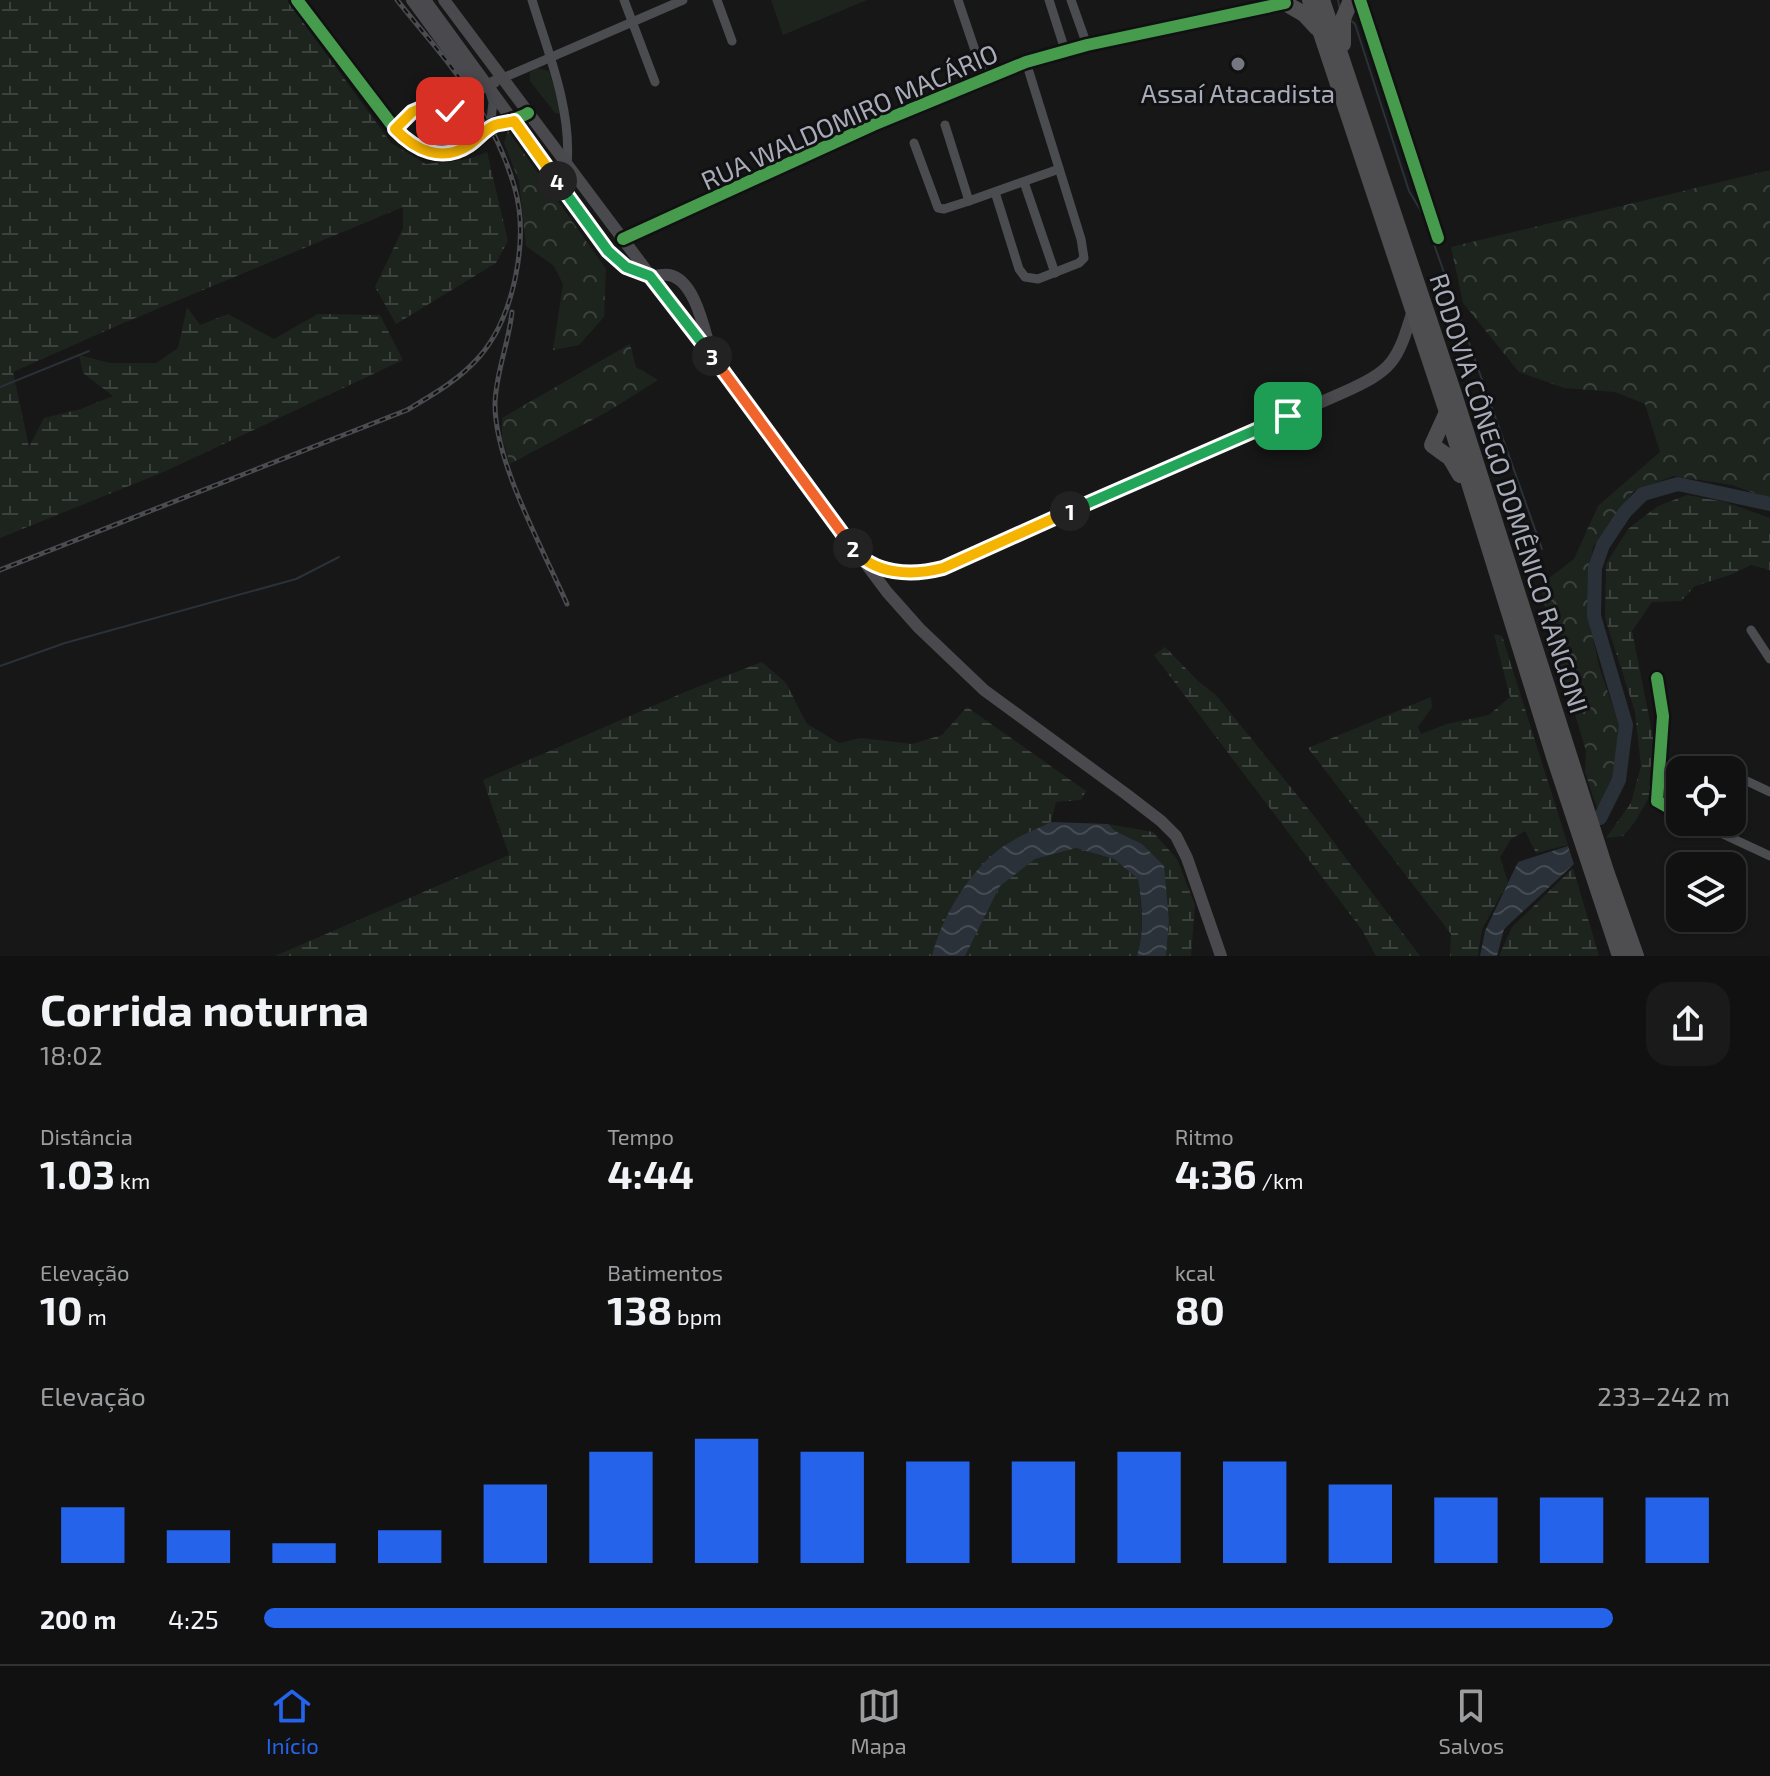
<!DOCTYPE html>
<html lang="pt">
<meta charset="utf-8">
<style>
:root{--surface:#111;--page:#1a1a1a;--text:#f1f3f6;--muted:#9c9d9f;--line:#303131;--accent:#2563eb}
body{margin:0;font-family:"Exo 2",sans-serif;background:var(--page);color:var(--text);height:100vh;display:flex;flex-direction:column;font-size:30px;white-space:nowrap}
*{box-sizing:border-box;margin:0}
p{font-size:26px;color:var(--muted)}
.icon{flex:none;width:44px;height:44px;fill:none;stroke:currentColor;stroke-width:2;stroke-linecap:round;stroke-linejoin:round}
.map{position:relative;height:956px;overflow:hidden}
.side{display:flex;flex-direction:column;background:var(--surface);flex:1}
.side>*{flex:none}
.fabs{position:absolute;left:1666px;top:756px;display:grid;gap:16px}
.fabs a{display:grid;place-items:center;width:80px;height:80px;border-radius:16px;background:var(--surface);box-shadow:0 2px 6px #0004,0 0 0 2px var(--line);font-size:40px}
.pin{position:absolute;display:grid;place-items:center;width:68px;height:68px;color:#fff;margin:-34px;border-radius:16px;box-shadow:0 4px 12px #0006}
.km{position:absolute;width:40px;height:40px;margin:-20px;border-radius:50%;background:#222;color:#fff;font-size:22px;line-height:40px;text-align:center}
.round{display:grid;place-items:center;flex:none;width:84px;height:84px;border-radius:24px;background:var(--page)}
.overview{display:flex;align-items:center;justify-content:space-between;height:136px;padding:0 40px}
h1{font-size:44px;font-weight:700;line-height:60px}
.metrics{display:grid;grid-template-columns:repeat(3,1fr);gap:12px;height:136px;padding:8px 40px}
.metrics div{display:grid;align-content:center}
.metrics b{font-size:40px;font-weight:700}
.metrics small{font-size:22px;font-weight:400}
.metrics p{font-size:22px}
.chart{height:224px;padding:16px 40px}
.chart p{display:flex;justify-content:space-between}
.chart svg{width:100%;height:144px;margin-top:8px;stroke:var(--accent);stroke-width:6}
ul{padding:0 40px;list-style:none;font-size:26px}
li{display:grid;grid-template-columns:128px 96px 1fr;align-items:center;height:60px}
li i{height:20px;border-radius:10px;background:var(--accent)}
.menu{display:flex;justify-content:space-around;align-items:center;height:112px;border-top:2px solid var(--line);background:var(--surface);font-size:22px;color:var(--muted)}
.menu a{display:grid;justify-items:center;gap:4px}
.menu .on{color:var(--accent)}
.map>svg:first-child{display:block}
.forest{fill:url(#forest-crowns)}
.wetland{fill:url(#wetland-marsh)}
.park{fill:#1d241e}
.water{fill:url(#water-waves)}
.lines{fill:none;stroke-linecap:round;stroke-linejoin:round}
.stream{stroke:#2a3139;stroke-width:2}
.river{stroke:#2a3139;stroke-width:14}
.minor{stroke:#4b4c50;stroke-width:9}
.secondary{stroke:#4a4a4e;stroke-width:12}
.motorway{stroke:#4e4e51;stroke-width:16}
.rail-casing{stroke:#4b4c4f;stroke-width:5}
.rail{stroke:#111113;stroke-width:2;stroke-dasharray:6;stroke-linecap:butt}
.cycleway-casing{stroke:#111113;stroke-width:17}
.cycleway{stroke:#469c4c;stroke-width:12}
.split-1-casing{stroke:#fff;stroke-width:16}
.split-2-casing{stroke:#fff;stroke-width:16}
.split-3-casing{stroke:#fff;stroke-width:16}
.split-4-casing{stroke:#fff;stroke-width:16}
.split-5-casing{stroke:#fff;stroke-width:16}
.split-1{stroke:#22a559;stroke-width:10}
.split-2{stroke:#f5b400;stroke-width:10}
.split-3{stroke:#f0652b;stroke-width:10}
.split-4{stroke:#22a559;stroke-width:10}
.split-5{stroke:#f5b400;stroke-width:10}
.poi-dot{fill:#757880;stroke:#111113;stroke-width:3}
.labels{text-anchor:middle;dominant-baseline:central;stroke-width:6;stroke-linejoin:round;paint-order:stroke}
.poi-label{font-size:26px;fill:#a8acb8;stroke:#111113}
.street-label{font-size:26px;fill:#a8acb8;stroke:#111113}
</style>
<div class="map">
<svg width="1770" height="956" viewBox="0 0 1770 956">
<defs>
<pattern id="forest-crowns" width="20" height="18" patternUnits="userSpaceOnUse" patternTransform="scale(2)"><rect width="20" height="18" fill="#1d241e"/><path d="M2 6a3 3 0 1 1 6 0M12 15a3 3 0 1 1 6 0" fill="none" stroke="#3b413d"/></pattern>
<pattern id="wetland-marsh" width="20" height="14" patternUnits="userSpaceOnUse" patternTransform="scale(2)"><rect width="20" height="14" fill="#1d241e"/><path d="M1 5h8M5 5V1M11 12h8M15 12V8" fill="none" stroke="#3b413d"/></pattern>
<pattern id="water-waves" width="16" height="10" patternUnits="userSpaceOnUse" patternTransform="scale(2)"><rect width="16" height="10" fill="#2a3139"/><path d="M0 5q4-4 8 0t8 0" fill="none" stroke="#464c54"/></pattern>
</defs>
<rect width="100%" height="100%" fill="#171717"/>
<g class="forest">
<polygon points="508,131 606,269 604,317 579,345 553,350 563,284 554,266 526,246 519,181 504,143"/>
<polygon points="1770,170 1770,499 1732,485 1673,476 1633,492 1593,547 1589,583 1590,623 1599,666 1619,725 1621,744 1618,775 1597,808 1585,772 1586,751 1553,641 1540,585 1574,559 1598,506 1660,452 1645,404 1615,392 1564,388 1519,372 1463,303 1451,247"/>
<polygon points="630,344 636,367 658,380 607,412 510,464 502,438 502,418"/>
</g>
<g class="wetland">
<polygon points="0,0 287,0 391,143 426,164 468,159 487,152 508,241 496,263 396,324 375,287 403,228 403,207 121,324 13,372 29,447 44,418 81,409 113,396 83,373 79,355 110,363 156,363 178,348 187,307 200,325 228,314 274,339 318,314 380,315 403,360 166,471 0,538"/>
<polygon points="1687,495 1725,502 1770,518 1770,570 1751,565 1730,575 1695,586 1681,601 1652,602 1632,631 1655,747 1656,786 1634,823 1623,836 1606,838 1631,803 1641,766 1635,712 1605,618 1606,564 1628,529 1658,506"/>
<polygon points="1494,634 1502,636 1568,845 1536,853 1525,831 1511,839 1500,857 1508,882 1482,929 1478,956 1450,956 1451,934 1308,748 1431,697 1432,707 1418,727 1421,734 1447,724 1489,715 1510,697"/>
<polygon points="1165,647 1199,682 1216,695 1314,816 1420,956 1376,956 1362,930 1154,655"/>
<polygon points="762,662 786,683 807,724 839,743 861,738 912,744 942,735 967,707 1086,791 1081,800 1056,802 1051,822 1009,842 956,901 932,956 275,956 509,855 483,780 685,692"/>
<polygon points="1108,824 1153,832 1177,859 1195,905 1191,956 1166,956 1169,922 1142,844 1115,831"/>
<path d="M 1076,848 L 1114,859 L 1138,879 C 1141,905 1145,930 1137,956 L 965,956 L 1000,886 L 1035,859 Z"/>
<polygon points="1573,868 1599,956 1499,956 1512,927"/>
</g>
<g class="park">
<polygon points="771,0 867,0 783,35"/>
<polygon points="537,68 549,71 561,110 559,114 555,113 530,81 530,72"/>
</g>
<g class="water">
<path d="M 1051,822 L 1108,824 L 1115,831 L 1142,844 L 1164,866 L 1169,922 L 1166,956 L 1137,956 C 1145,930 1142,905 1138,879 L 1114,859 L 1076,848 L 1035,859 L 1000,886 L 965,956 L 932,956 C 942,915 973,864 1010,842 C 1023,834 1037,829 1051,822 Z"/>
<polygon points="1568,846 1574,864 1504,929 1497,956 1480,956 1485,931 1518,862"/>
</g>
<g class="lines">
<g class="stream">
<polyline points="1338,0 1340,10"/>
<polyline points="1349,19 1355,24 1409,191 1424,216 1542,549"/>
<polyline points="0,387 89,351"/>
<polyline points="0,666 65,643 296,579 339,557"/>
</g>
<polyline class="river" points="1600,818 1619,780 1626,725 1594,616 1595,568 1603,545 1625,512 1643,494 1678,484 1770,504"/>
<g class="minor">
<path d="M 297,0 L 395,129 C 414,150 441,163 468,146 C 477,141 484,131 493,126 C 504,121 517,120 528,113"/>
<path d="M 532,0 C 548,52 572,110 567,165"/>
<polyline points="624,0 655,82"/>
<polyline points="717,0 732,41"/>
<polyline points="958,0 984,77"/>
<polyline points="1049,0 1065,50"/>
<polyline points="1071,0 1087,45"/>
<polyline points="1360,0 1438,238"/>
<polyline points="503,78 683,0"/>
<polyline points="490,92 493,102 490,128"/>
<polyline points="945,125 969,201 1059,169"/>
<polyline points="395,129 416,110 424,107 438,111 450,111 478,90"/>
<polyline points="914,143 938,208 944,209 969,201"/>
<polyline points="1024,182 1055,273"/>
<polyline points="995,192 1019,269 1025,277 1038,279 1079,263 1084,258 1081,239 1026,62"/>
<polyline points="623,239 873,125 1026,62 1087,45 1285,3"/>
<polyline points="1751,630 1770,659"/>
<polyline points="1657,678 1663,716 1657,801 1680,814"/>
<polyline points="1732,774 1770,792"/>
<polyline points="1697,822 1770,856"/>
</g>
<g class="secondary">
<polyline points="412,0 478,90 494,82"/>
<path d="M 425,0 L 608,251 C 620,262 633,274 651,276 C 657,276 663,274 669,275 C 695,280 704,329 710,349"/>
<polyline points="444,0 887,592 919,628 984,690 1126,794 1161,821 1176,836 1187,858 1221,956"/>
<path d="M 862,559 C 893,571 909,577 943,568 L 1342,393 C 1393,370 1397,363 1413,310"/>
</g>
<g class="motorway">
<polyline points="1286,0 1285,3 1304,14 1317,28"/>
<polyline points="1310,0 1447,412 1554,757 1620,956"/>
<polyline points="1322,0 1454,394 1606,871 1636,956"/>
<polyline points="1343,44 1343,19 1351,0"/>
<polyline points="1447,412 1432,445 1450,458 1460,475"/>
</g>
<defs>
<g id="rail">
<path d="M 512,312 C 509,342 496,372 495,403 C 494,461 543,549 567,604"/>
<path d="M 0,570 L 407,410 C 434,394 459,380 480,356 C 514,317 529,239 515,189 C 507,160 494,132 478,106 C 458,71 423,33 397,0"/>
</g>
</defs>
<use href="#rail" class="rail-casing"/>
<use href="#rail" class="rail"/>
<defs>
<g id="cycleway">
<path d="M 297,0 L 395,129 C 414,150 441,163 468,146 C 477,141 484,131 493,126 C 504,121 517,120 528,113"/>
<polyline points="1360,0 1438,238"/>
<polyline points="623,239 873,125 1026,62 1087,45 1285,3"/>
<polyline points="1657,678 1663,716 1657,801 1680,814"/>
</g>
</defs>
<use href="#cycleway" class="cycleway-casing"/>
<use href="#cycleway" class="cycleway"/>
</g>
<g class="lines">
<defs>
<polyline id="split-1" points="1070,511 1288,416"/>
<path id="split-2" d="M 853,548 C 873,575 912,576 943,568 L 1070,511"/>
<polyline id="split-3" points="712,356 853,548"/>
<polyline id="split-4" points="557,181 608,251 626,267 650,276 712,356"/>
<path id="split-5" d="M 450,111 L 438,111 L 424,107 L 412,112 L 395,129 C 415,150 442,163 469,145 C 478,139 485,129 495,125 C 501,123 508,123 514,121 L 557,181"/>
</defs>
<use href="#split-1" class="split-1-casing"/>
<use href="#split-2" class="split-2-casing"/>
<use href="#split-3" class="split-3-casing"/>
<use href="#split-4" class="split-4-casing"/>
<use href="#split-5" class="split-5-casing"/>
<use href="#split-1" class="split-1"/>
<use href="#split-2" class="split-2"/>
<use href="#split-3" class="split-3"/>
<use href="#split-4" class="split-4"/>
<use href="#split-5" class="split-5"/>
</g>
<circle class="poi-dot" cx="1238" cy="64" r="8"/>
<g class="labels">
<g class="poi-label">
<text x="1238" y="92">Assaí Atacadista</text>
</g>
<g class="street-label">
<text transform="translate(849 116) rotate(-24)">RUA WALDOMIRO MACÁRIO</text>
<text transform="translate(1510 493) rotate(72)">RODOVIA CÔNEGO DOMÊNICO RANGONI</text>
</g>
</g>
</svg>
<div class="fabs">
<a><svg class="icon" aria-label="locate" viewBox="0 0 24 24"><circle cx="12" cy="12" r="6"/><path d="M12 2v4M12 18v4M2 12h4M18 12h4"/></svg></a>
<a><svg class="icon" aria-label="layers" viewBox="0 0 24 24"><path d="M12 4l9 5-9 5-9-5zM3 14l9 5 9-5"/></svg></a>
</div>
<div class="pin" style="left:1288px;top:416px;background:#1e9e55"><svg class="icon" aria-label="arrive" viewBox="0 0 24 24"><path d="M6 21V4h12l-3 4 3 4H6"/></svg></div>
<div class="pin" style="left:450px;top:111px;background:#d93025"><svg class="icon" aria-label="check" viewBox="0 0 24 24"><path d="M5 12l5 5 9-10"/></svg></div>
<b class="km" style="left:1070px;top:511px">1</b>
<b class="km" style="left:853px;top:548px">2</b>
<b class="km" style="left:712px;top:356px">3</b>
<b class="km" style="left:557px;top:181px">4</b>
</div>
<section class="side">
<div class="overview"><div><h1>Corrida noturna</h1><p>18:02</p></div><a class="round"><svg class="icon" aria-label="share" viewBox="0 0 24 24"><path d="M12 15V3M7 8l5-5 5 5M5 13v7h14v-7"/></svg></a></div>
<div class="metrics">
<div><p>Distância</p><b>1.03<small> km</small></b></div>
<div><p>Tempo</p><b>4:44</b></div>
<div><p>Ritmo</p><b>4:36<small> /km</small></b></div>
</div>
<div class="metrics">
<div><p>Elevação</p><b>10<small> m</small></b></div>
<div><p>Batimentos</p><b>138<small> bpm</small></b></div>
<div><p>kcal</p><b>80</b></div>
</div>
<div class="chart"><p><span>Elevação</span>233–242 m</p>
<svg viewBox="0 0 160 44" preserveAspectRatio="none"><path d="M5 44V27M15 44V34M25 44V38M35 44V34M45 44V20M55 44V10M65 44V6M75 44V10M85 44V13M95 44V13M105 44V10M115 44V13M125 44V20M135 44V24M145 44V24M155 44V24"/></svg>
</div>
<ul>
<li><b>200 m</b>4:25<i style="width:92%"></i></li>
</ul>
</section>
<nav class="menu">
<a class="on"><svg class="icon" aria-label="home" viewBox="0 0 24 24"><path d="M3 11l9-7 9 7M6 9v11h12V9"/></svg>Início</a>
<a><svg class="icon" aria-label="map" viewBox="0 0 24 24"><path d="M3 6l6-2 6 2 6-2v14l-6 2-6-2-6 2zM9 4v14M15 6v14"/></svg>Mapa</a>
<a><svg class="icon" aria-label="saved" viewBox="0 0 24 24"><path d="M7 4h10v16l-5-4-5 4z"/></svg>Salvos</a>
</nav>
